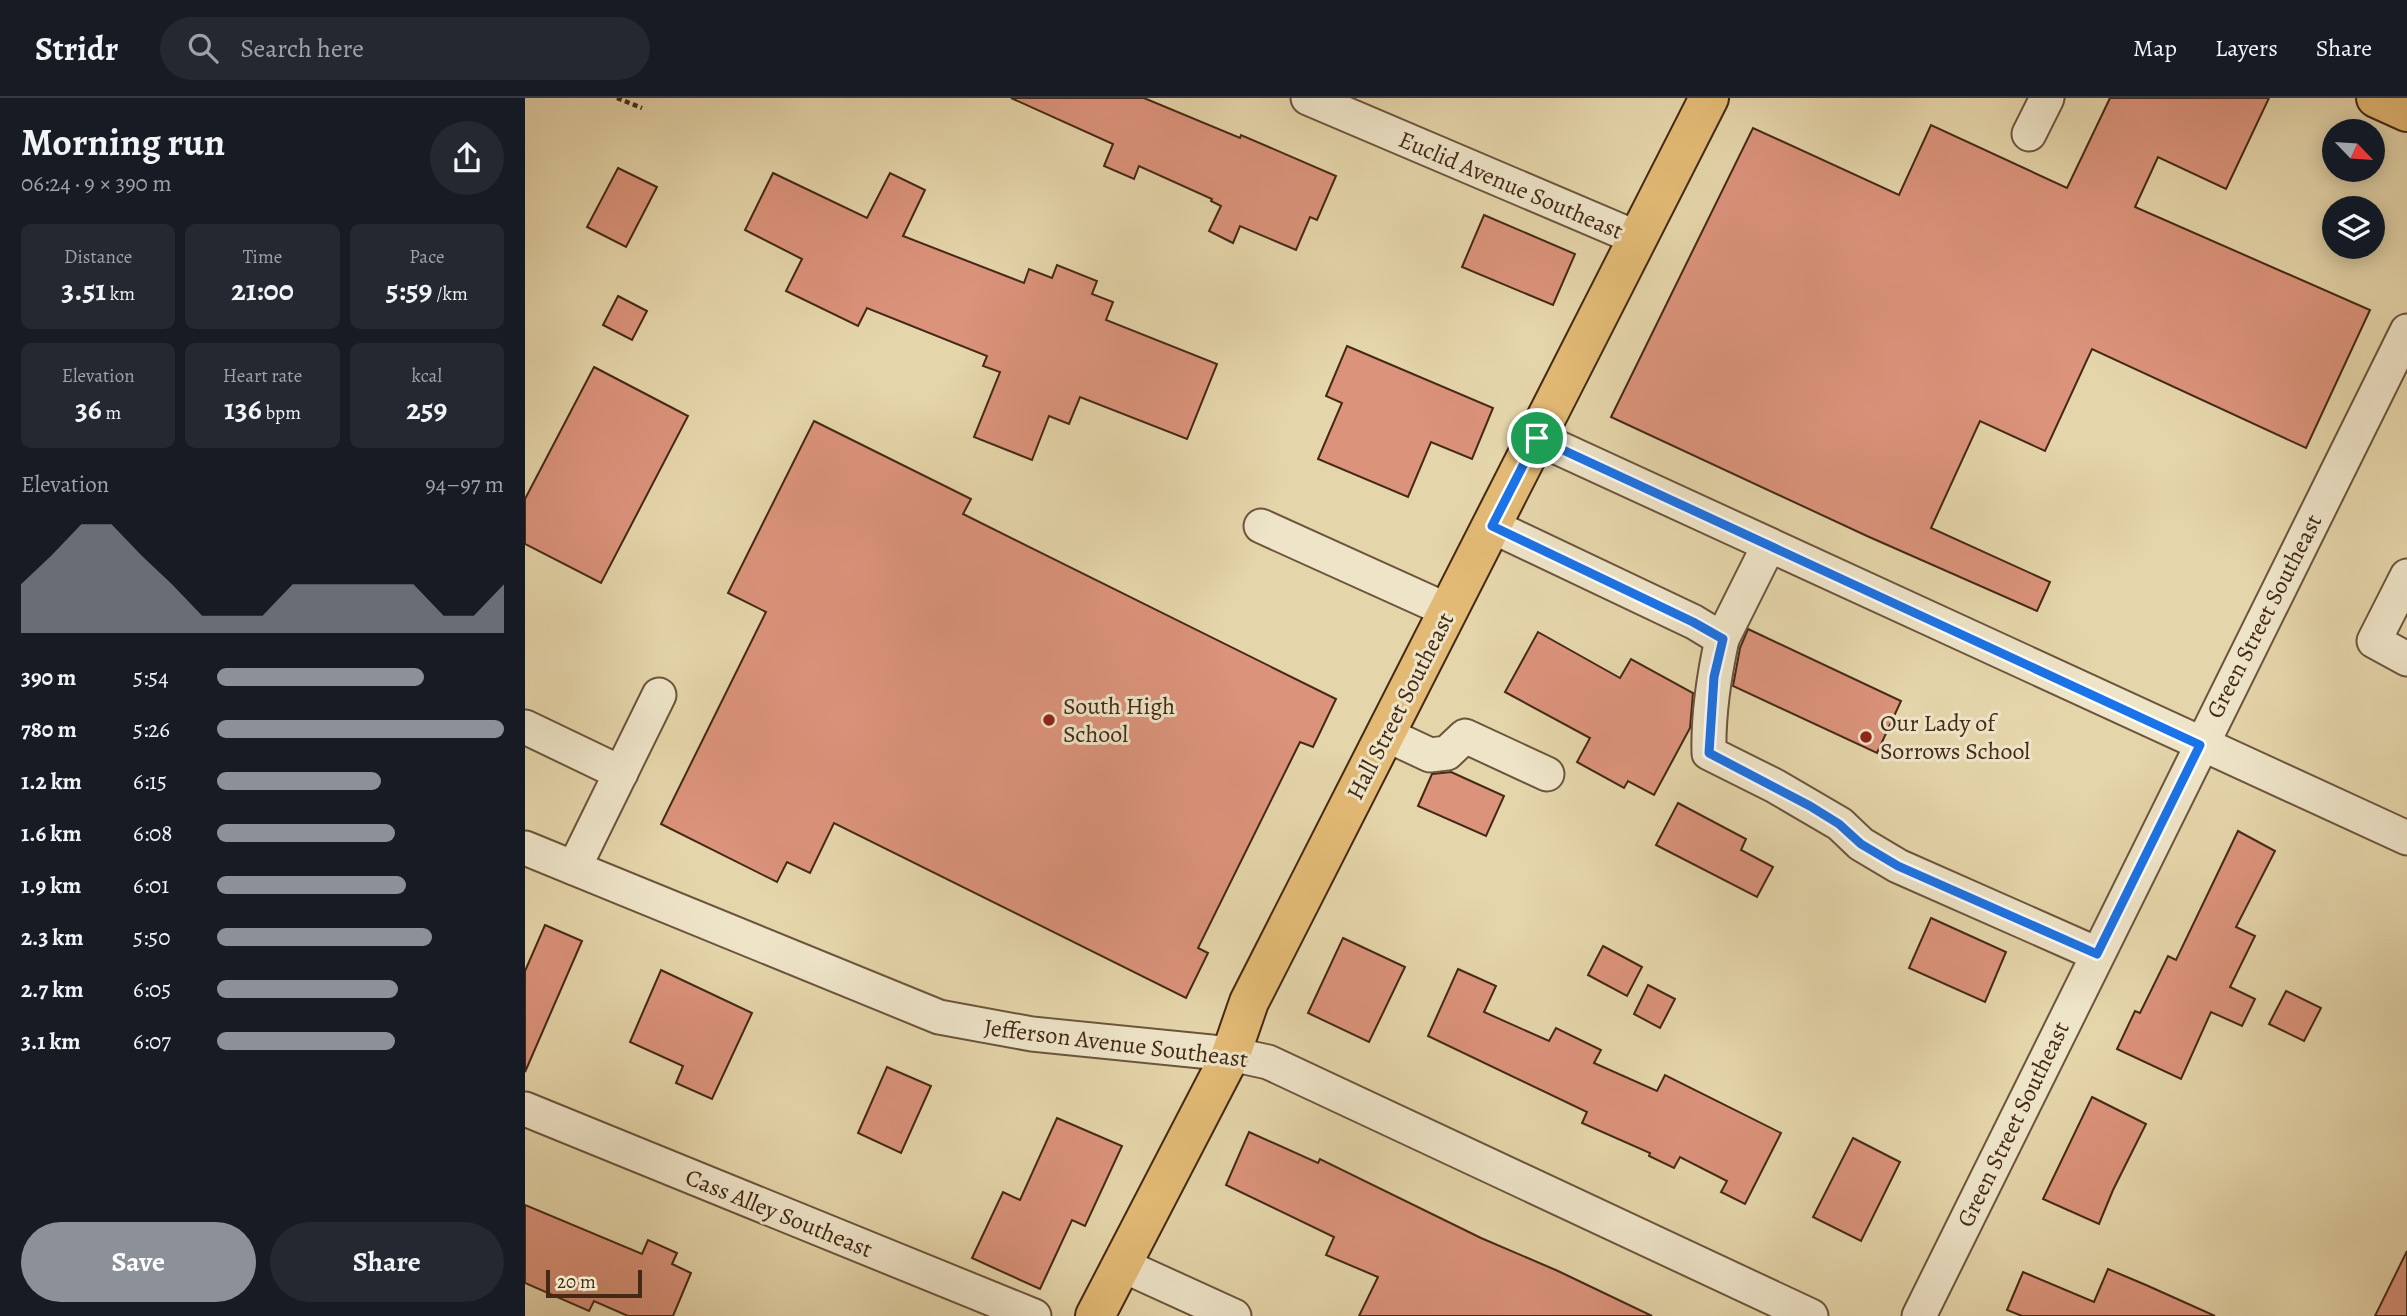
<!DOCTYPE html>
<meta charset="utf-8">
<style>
:root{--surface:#171b24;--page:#242831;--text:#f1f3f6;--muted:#9ea1a6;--line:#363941;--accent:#8c9099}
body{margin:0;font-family:Alegreya,serif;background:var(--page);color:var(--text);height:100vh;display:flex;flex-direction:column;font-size:26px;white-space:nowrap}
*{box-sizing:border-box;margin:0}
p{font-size:23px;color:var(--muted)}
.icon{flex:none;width:38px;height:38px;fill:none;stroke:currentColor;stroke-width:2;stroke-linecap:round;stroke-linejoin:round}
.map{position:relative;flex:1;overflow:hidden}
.sheet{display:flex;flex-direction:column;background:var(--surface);width:525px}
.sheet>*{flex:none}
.needle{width:46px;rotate:115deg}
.tools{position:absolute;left:1797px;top:21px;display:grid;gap:14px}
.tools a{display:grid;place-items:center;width:63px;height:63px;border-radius:50%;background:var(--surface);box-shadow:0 4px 18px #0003;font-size:35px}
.scale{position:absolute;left:21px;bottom:18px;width:96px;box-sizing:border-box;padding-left:7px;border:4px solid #442916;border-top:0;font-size:19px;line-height:24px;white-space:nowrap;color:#442916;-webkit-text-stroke:5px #eee4c8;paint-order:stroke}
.pin{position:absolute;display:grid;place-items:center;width:60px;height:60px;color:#fff;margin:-30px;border:4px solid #fff;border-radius:50%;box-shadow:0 2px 7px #0007}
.round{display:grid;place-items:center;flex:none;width:74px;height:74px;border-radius:37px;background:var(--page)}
.overview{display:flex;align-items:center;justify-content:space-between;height:119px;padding:0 21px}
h1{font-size:38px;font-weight:700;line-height:52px}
.stats{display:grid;grid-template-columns:repeat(3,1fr);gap:10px;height:119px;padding:7px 21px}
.stats div{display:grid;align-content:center;border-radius:10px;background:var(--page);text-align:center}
.stats b{font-size:30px;font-weight:700}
.stats small{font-size:19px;font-weight:400}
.stats p{font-size:19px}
.chart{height:196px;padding:14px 21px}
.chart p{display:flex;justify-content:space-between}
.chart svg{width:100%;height:126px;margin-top:7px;fill:var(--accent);opacity:.7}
.button{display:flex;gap:14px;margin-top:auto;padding:14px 21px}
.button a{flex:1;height:80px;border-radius:42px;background:var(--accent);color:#fff;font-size:28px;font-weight:700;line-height:80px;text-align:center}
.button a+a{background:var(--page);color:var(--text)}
ul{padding:0 21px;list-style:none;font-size:23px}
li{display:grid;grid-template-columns:112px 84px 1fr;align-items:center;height:52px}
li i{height:18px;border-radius:9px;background:var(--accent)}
header{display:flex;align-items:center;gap:42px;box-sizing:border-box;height:98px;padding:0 35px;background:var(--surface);border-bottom:2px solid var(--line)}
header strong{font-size:33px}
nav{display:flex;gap:38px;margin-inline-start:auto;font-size:24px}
.search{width:490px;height:63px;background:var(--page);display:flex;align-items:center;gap:18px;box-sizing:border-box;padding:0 24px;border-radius:38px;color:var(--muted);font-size:26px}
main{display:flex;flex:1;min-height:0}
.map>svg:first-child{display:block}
.building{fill:#db937b;stroke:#442916;stroke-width:2}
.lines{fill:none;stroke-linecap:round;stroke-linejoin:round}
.minor-casing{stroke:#6c543b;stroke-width:37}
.major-casing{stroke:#442916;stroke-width:42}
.path{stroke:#442916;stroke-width:4.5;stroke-dasharray:5 3.5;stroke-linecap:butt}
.minor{stroke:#eee4c8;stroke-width:33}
.major{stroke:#e2ba75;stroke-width:38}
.route-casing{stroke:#fff;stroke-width:14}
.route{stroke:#1a73e8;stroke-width:9}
.poi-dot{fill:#8f2418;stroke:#eee4c8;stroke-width:2.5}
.labels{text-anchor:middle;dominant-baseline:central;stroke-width:6;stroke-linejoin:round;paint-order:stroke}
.street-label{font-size:24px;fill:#442916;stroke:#eee4c8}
.poi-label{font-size:24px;fill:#442916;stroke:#eee4c8;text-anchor:start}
</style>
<header>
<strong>Stridr</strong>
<div class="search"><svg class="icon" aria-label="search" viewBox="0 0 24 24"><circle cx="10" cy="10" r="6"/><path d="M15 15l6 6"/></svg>Search here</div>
<nav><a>Map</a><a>Layers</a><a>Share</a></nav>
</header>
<main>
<section class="sheet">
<div class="overview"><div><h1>Morning run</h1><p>06:24 · 9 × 390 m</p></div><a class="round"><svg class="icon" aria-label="share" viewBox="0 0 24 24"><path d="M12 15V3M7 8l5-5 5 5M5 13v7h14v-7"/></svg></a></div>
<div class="stats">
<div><p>Distance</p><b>3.51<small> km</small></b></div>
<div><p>Time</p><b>21:00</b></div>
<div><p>Pace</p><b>5:59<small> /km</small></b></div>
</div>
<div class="stats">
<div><p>Elevation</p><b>36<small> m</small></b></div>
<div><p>Heart rate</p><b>136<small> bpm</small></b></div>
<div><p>kcal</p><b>259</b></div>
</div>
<div class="chart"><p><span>Elevation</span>94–97 m</p>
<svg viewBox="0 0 160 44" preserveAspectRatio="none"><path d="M0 44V27L10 17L20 6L30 6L40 17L50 27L60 38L70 38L80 38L90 27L100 27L110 27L120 27L130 27L140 38L150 38L160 27V44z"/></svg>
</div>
<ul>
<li><b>390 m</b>5:54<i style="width:72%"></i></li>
<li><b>780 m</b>5:26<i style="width:100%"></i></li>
<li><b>1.2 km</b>6:15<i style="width:57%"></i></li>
<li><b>1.6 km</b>6:08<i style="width:62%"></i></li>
<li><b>1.9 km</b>6:01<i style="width:66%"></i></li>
<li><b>2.3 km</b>5:50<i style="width:75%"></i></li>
<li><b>2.7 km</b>6:05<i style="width:63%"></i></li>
<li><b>3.1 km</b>6:07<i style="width:62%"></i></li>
</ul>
<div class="button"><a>Save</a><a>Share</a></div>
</section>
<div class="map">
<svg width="1882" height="1218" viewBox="0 0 1882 1218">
<rect width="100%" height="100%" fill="#e5d5aa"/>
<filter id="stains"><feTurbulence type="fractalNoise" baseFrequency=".00286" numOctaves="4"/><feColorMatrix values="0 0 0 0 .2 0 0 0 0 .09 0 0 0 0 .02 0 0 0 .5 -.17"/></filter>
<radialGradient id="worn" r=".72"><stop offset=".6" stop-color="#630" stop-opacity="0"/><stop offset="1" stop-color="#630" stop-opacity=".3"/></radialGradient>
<g class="building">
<polygon points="486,0 619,0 715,40 716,37 811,78 792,122 785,119 771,152 715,128 708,145 684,133 696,108 686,103 687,101 614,68 609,81 579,68 588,46"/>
<polygon points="1585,0 1744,0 1701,91 1633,59 1610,109 1845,212 1781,350 1567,251 1520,353 1455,323 1406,430 1525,484 1512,513 1342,438 1086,319 1228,30 1374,97 1406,27 1542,90"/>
<polygon points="93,70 132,89 101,149 62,129"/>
<polygon points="248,75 342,120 365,75 400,92 378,138 499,185 504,171 527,180 532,167 572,183 567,196 588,204 581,222 692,266 662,341 555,299 544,326 524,318 507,362 449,339 475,274 458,268 462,258 342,210 333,228 261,193 277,161 220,132"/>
<polygon points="959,117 1050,156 1028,207 937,169"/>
<polygon points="93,198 122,213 107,242 78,227"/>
<polygon points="822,248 968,310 947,361 906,344 883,399 793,361 817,305 801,298"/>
<polygon points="69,269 163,318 76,485 0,446 0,401"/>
<polygon points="289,323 446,401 438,416 811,601 788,649 775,644 673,850 683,855 661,900 309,725 285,775 262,764 252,784 136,726 241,514 203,495"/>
<polygon points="1223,531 1376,603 1352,655 1208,588 1215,550"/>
<polygon points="1013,534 1095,580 1106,561 1168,595 1165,630 1129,697 1103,683 1099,690 1052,664 1065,640 980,594"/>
<polygon points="926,674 979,698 961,738 893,708 907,676"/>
<polygon points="1153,705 1221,741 1216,752 1248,769 1232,799 1131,747"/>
<polygon points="1713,733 1750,753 1711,829 1730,838 1705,889 1730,901 1717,928 1686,914 1656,981 1592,951 1610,913 1615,915 1643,858 1651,862"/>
<polygon points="1406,820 1481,854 1460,904 1384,870"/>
<polygon points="20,827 57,843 0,974 0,873"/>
<polygon points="818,840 880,869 844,944 783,915"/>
<polygon points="1078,848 1117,869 1102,898 1063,877"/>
<polygon points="933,871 971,888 959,914 1024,943 1031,930 1076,952 1069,965 1132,993 1140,977 1256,1035 1220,1106 1196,1094 1202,1083 1155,1059 1149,1070 1124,1058 1125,1055 1057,1025 1062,1014 903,938"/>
<polygon points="136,872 227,915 187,1001 151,985 158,968 105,944"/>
<polygon points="1123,887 1150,901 1135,930 1109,916"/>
<polygon points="1761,893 1796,910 1779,943 1744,926"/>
<polygon points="362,969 406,988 376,1055 333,1035"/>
<polygon points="1567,999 1621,1026 1588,1092 1574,1126 1518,1101"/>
<polygon points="532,1020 597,1048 560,1128 547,1122 515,1191 447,1160 478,1094 495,1102"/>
<polygon points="724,1034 793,1065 795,1061 956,1140 1033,1173 1127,1218 834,1218 853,1179 801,1157 809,1139 701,1087"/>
<polygon points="1328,1040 1375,1064 1336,1143 1288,1119"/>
<polygon points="0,1107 117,1156 123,1142 152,1155 147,1166 166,1175 148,1218 103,1218 69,1203 64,1213 0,1185"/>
<polygon points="1882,1153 1882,1218 1850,1218"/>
<polygon points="1583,1171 1621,1187 1690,1218 1497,1218 1482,1212 1498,1174 1569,1204"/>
</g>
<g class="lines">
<defs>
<g id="minor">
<polyline points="783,0 1112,140"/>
<polyline points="1504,36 1522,0"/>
<polyline points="1012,340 1882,740"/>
<polyline points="736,428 924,513"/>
<path d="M 967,428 L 1169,524 L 1197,541 C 1189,578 1183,617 1184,655 L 1250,688 L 1315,726 L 1336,746 L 1373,768 L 1572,856"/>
<polyline points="1882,478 1849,543 1882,561"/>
<polyline points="1197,541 1244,447"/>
<polyline points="0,629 96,675"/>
<polyline points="860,636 905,657 922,655 940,638 1022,676"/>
<polyline points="0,750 414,919 507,936 706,956 743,964 1286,1218"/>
<polyline points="49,770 134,597"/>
<polyline points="0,1011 509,1218"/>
<polyline points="597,1167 709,1218"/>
<polyline points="1394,1218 1882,233"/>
</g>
<g id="major">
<polyline points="1851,0 1882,14"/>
<polyline points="570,1218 706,956 724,904 1184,0"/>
</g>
</defs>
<use href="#minor" class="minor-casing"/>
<use href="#major" class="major-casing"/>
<polyline class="path" points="92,0 117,10"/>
<use href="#minor" class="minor"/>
<use href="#major" class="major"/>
</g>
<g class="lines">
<defs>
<polygon id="route" points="1012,340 1675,647 1572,856 1373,768 1336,746 1314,726 1285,708 1184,655 1189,579 1198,541 1168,524 967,428"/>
</defs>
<use href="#route" class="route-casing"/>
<use href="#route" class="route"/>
</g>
<g class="poi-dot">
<circle cx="524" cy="622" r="7"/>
<circle cx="1341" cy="639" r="7"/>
</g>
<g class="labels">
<g class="street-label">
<text transform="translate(986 87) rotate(23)">Euclid Avenue Southeast</text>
<text transform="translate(1739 518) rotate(-63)">Green Street Southeast</text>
<text transform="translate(875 608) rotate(-63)">Hall Street Southeast</text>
<text transform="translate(591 945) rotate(7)">Jefferson Avenue Southeast</text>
<text transform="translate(1488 1026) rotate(-64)">Green Street Southeast</text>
<text transform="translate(254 1115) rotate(22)">Cass Alley Southeast</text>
</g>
<g class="poi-label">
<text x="538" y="608">South High<tspan x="538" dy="28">School</tspan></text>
<text x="1355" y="625">Our Lady of<tspan x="1355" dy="28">Sorrows School</tspan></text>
</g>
</g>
<rect width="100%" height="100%" filter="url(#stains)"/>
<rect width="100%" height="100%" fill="url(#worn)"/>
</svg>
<div class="tools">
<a><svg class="needle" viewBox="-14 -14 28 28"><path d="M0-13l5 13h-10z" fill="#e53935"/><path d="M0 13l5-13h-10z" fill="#9ea1a6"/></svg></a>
<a><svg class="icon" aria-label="layers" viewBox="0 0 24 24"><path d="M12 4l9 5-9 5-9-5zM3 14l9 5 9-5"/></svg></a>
</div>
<div class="scale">20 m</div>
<div class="pin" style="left:1012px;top:340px;background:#1e9e55"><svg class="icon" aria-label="arrive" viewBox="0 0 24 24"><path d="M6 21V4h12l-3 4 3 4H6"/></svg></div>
</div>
</main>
